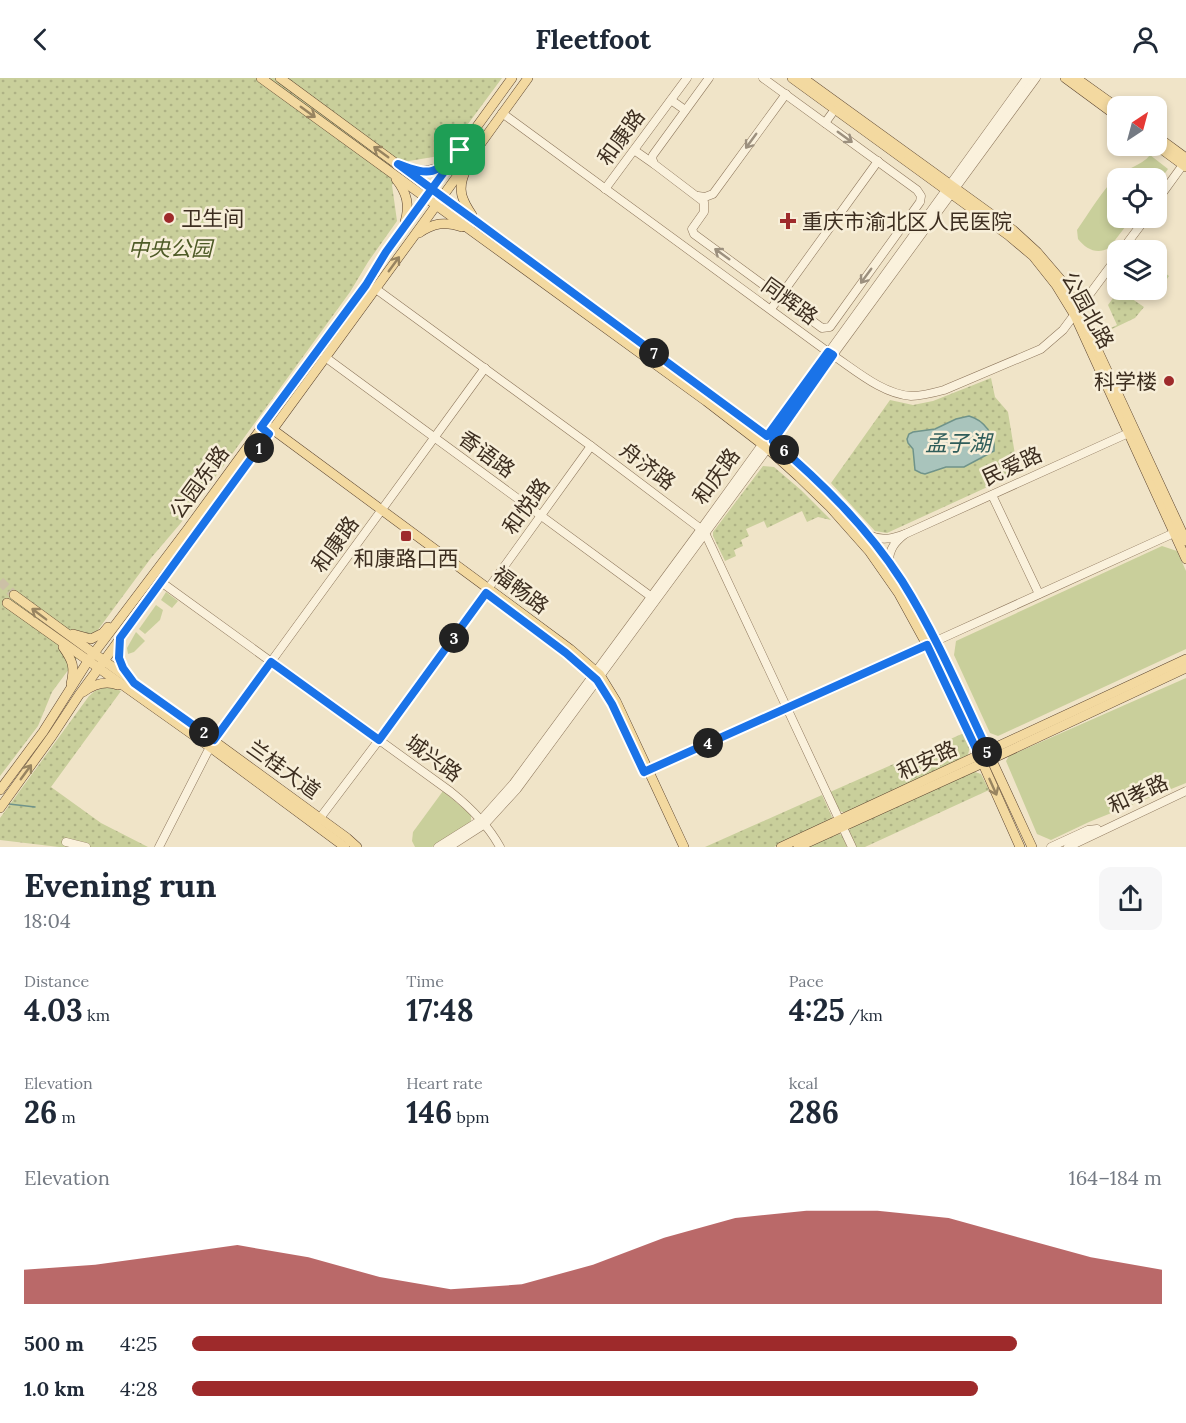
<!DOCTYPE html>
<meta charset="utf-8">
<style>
:root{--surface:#fff;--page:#f6f6f7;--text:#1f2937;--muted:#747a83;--accent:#9e2a2b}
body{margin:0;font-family:Lora,"Noto Sans SC",serif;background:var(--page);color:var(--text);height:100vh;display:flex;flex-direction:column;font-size:22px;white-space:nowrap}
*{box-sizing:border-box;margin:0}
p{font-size:20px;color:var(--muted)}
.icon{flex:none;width:33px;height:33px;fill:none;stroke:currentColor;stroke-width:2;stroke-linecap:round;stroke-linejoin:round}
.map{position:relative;height:769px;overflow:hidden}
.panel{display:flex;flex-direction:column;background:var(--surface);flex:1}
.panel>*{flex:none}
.needle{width:39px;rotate:36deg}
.tools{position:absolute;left:1107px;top:18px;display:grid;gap:12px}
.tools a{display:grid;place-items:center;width:60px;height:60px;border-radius:12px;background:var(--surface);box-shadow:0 3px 9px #0003;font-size:30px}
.pin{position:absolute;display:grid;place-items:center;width:51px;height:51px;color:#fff;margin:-26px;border-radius:12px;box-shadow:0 3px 9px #0006}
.km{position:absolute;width:30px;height:30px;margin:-15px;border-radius:50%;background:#222;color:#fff;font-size:16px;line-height:30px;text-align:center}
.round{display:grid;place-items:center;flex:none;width:63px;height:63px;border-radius:12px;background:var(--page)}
.headline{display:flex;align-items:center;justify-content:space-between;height:102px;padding:0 24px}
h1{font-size:33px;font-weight:700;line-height:45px}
.figures{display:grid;grid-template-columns:repeat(3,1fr);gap:9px;height:102px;padding:6px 24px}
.figures div{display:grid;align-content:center}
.figures b{font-size:30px;font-weight:700}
.figures small{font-size:16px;font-weight:400}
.figures p{font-size:16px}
.chart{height:168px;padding:12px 24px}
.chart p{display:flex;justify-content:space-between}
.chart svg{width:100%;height:108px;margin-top:6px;fill:var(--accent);opacity:.7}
ul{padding:0 24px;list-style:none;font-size:20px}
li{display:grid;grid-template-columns:96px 72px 1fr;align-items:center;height:45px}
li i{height:15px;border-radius:8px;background:var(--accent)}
header{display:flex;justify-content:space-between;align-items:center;height:78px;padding:0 24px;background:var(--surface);font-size:27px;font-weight:700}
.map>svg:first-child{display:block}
.grass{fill:#c9cf9b}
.park{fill:url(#park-dots)}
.water{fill:#a9c4bc;stroke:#6f938a;stroke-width:1.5}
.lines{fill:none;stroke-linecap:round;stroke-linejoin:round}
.stream{stroke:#6f938a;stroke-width:1.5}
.major-tunnel{stroke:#ccc0a6;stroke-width:9;stroke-dasharray:9 4.5;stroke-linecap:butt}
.minor-casing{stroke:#8d765c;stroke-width:9}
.major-casing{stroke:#5b4430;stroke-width:10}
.minor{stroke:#faf1dc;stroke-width:8}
.major{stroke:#f3d9a0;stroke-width:9}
.oneway{stroke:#988460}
.oneway2{stroke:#9c907e}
.route-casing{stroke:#fff;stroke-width:12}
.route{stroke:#1a73e8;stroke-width:8}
.poi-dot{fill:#9e2a2b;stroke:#f7eed8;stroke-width:2}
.labels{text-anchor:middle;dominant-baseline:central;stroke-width:5;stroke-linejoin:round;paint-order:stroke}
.street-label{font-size:21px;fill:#3d2e20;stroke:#f7eed8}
.poi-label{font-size:21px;fill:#3d2e20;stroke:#f7eed8;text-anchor:start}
.park-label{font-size:21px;font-style:italic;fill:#4d5a26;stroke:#f7eed8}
.water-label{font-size:22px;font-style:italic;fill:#2f5d5a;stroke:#f7eed8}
</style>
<header><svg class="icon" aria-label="back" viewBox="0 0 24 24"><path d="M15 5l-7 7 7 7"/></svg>Fleetfoot<svg class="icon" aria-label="person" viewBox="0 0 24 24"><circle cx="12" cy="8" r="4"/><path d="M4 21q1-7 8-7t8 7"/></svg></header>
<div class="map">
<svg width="1186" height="769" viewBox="0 0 1186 769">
<defs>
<pattern id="park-dots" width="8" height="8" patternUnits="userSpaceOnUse" patternTransform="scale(1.5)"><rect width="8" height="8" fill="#c9cf9b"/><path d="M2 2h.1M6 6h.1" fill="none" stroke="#aeb285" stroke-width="1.8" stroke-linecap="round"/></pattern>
</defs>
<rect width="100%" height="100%" fill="#f0e4c8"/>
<g class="grass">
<path d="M 1150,77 L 1168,91 L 1157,106 L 1156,100 L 1118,100 L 1118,140 L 1132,140 L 1109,170 C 1097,177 1086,171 1078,161 L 1077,152 C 1089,135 1100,116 1114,101 C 1125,90 1142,88 1150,77 Z"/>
<polygon points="1162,468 1177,473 1186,493 1186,571 998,658 990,655 954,577 956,563"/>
<polygon points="166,514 178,523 172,530 161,522"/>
<polygon points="156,527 163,532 160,542 145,556 139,551"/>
<polygon points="136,554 145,563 134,574 128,576 127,570"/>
<polygon points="1186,600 1186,705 1089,744 1051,762 1037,756 1006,683 1009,678"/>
<polygon points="443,713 471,737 471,744 432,769 415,769 412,763 413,754"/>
</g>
<g class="park">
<polygon points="0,0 502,0 445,77 409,83 392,107 397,143 368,184 350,214 227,383 180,446 151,480 52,614 38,648 0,698"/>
<polygon points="1157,189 1169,198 1156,217 1149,212 1156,212"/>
<polygon points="1119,212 1144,229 1135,240 1112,251 1111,250 1117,247 1108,227"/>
<polygon points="991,300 995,319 1008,334 1018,395 887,455 875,453 831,405 890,322 913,327 933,323"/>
<polygon points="763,388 774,389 801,412 831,442 818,439 807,444 802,433 767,450 764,443 746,451 749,458 741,462 743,468 734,472 736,478 725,483 713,458 713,454"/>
<polygon points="103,610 113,610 121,613 51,709 101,745 148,769 59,769 0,762 0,740 89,618 95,613"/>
<polygon points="964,655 970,669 967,680 847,735 839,733 830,714"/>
<polygon points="972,693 981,696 989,712 865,769 856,769 849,753 852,747"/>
<polygon points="822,717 832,739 831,743 774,769 705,769"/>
<polygon points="836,755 842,757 847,769 804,769"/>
</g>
<path class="water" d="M 969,338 C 984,342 996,358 994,373 L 964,389 L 946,389 L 925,396 L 921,395 L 915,392 L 913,371 L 908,365 L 907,361 L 909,356 L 913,354 L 935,351 L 956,341 Z"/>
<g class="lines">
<polyline class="stream" points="9,726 35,729"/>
<polyline class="major-tunnel" points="0,503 14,517"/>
<defs>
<g id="minor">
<polyline points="709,0 653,77 652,80 654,86 704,124 704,134 692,151 694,156 822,250 830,249 920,124 921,118 917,112 763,0"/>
<polyline points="671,22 685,32"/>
<path d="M 502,35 L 828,274 C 853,290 881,316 911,318 C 922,318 933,315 944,312 L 1041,271 L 1063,252 L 1118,178"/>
<polyline points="825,45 838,27"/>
<polyline points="634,72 654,86"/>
<polyline points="605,111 687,0"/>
<polyline points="698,118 705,119 713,116 786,16"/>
<polyline points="1156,124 1185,84"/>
<polyline points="1122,172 1146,140"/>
<polyline points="376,211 591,368 701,451 705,455 852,769"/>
<polyline points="771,231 878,83"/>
<polyline points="325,279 653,520"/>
<polyline points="992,417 1039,516"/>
<polyline points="905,456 1133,353"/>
<path d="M 868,457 C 882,463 892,461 905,456 C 895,464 889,471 889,484"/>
<path d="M 161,504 L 451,714 C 471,730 488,747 500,769"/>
<polyline points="936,563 1174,455"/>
<polyline points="214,662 485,290"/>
<polyline points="644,694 927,567"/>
<polyline points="320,740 379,662 591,368"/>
<polyline points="66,764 86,769"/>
<polyline points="159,769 210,669"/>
<polyline points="438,769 481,742 513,706 701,451 1027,0"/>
<polyline points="449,769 485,746 517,711 773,363 833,277 1036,0"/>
<polyline points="1051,769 1088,752 1097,751"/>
<polyline points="1068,769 1186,713"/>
</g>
<g id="major">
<polyline points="261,0 706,323 767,370 799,399 830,429 869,473 899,516 927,567 979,677 1020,769"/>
<path d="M 280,0 L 773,363 C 821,404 868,449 902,503 C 926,540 944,580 963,620 C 986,669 1009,719 1032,769"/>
<polyline points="792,0 1008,157 1033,178 1056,207 1075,238 1186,481"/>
<polyline points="803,0 1013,152 1037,174 1061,202 1079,232 1186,463"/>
<polyline points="1065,0 1118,39"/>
<polyline points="1076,0 1118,30"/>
<polyline points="1156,58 1186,80"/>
<polyline points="1156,67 1186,89"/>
<path d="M 408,90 C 423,95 436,94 448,83"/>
<path d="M 465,94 C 457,112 462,122 472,137"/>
<path d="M 396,101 C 407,115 410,127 405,144"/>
<path d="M 419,155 C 433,145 445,143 462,149"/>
<polyline points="268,348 570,571 600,597 616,623 684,769"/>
<polyline points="14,517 347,760 357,769"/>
<polyline points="7,525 210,669 345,769"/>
<polyline points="73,556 91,561 103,555 108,549"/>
<path d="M 120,561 C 119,574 118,585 127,596"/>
<path d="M 63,569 C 73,583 75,589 71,606"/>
<path d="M 83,614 C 94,606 105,602 118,607"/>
<polyline points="0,712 43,654 88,583 187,452 366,207 386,174 512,0"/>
<polyline points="0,730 52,658 79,617 414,158 528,0"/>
<polyline points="781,769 1186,581"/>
<polyline points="798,769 983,685 1186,590"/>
</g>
</defs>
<use href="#minor" class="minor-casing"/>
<use href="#major" class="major-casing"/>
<use href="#minor" class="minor"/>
<use href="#major" class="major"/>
</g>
<defs><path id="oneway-shaft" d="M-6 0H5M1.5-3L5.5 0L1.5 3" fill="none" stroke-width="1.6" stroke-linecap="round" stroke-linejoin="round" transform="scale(1.5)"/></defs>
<g class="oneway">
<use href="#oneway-shaft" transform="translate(308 34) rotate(36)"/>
<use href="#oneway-shaft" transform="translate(381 74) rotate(-144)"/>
<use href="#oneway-shaft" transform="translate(394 186) rotate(-54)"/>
<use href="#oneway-shaft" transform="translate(39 536) rotate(-143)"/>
<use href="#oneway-shaft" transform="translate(26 694) rotate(-54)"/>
<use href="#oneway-shaft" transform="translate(993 709) rotate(66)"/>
</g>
<g class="oneway2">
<use href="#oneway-shaft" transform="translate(845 59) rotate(36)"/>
<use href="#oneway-shaft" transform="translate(751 63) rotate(126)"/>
<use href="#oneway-shaft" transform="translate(722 176) rotate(-144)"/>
<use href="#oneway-shaft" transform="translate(866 198) rotate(126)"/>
</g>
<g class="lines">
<defs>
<path id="route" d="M 460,72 L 386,174 L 366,207 L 261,349 L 269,356 L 120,560 L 119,580 L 123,590 L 134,605 L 214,662 L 271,584 L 379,662 L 486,515 L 566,575 L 597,602 L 612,626 L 644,694 L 927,567 L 979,677 L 988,673 C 961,616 936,557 902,503 C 867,449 821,404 773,363 L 833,277 L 828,274 L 767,358 L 477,144 C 450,125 424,105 398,86 C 432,99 435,96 460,72"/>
</defs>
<use href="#route" class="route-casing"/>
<use href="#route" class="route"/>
</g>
<g class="poi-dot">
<circle cx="169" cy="140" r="6"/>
<path d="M785 134h6v6h6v6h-6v6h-6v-6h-6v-6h6z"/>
<circle cx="1169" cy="303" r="6"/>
<rect x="400" y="452" width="12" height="12" rx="3"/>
</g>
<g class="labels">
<g class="street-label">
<text transform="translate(621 59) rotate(-54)">和康路</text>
<text transform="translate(790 223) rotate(36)">同辉路</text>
<text transform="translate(1088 232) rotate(61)">公园北路</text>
<text transform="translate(487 376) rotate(36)">香语路</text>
<text transform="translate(648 388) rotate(37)">舟济路</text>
<text transform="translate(1012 388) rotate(-25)">民爱路</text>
<text transform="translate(716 398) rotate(-54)">和庆路</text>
<text transform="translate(199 404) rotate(-54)">公园东路</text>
<text transform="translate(526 428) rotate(-54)">和悦路</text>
<text transform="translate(335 466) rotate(-54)">和康路</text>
<text transform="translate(521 512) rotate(37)">福畅路</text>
<text transform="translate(434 680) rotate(36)">城兴路</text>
<text transform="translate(927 682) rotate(-25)">和安路</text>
<text transform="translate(284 691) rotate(36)">兰桂大道</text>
<text transform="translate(1138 716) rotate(-25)">和孝路</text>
</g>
<g class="poi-label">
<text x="181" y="140">卫生间</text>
<text x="802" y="143">重庆市渝北区人民医院</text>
<text x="1157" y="303" text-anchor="end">科学楼</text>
<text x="406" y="480" text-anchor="middle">和康路口西</text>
</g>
<g class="park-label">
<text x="170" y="170">中央公园</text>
</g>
<g class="water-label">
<text x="958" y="365">孟子湖</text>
</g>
</g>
</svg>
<div class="tools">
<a><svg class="needle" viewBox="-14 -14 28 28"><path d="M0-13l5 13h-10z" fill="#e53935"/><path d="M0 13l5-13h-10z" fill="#747a83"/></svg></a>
<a><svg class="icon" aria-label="locate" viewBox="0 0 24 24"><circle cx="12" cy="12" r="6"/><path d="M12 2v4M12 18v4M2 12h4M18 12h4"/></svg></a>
<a><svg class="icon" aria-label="layers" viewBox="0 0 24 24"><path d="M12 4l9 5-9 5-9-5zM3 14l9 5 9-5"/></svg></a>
</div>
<div class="pin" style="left:460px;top:72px;background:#1e9e55"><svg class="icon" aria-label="arrive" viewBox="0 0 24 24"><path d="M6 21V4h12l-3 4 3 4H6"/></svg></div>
<b class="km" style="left:259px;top:370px">1</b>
<b class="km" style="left:204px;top:654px">2</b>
<b class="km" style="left:454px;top:560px">3</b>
<b class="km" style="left:708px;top:665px">4</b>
<b class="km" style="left:987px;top:674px">5</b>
<b class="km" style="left:784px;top:372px">6</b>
<b class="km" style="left:654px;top:275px">7</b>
</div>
<section class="panel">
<div class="headline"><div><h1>Evening run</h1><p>18:04</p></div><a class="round"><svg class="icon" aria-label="share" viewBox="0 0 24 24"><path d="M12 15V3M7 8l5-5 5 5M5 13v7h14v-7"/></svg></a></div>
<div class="figures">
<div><p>Distance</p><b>4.03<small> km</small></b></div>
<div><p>Time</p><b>17:48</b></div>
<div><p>Pace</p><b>4:25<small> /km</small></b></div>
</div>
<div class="figures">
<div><p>Elevation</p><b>26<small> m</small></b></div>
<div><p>Heart rate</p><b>146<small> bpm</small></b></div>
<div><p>kcal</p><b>286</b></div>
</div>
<div class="chart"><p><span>Elevation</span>164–184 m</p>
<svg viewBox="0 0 160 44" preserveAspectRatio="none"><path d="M0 44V30L10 28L20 24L30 20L40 25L50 33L60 38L70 36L80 28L90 17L100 9L110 6L120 6L130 9L140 17L150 25L160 30V44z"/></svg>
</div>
<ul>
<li><b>500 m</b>4:25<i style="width:85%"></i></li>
<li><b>1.0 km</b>4:28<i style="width:81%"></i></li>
</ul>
</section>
